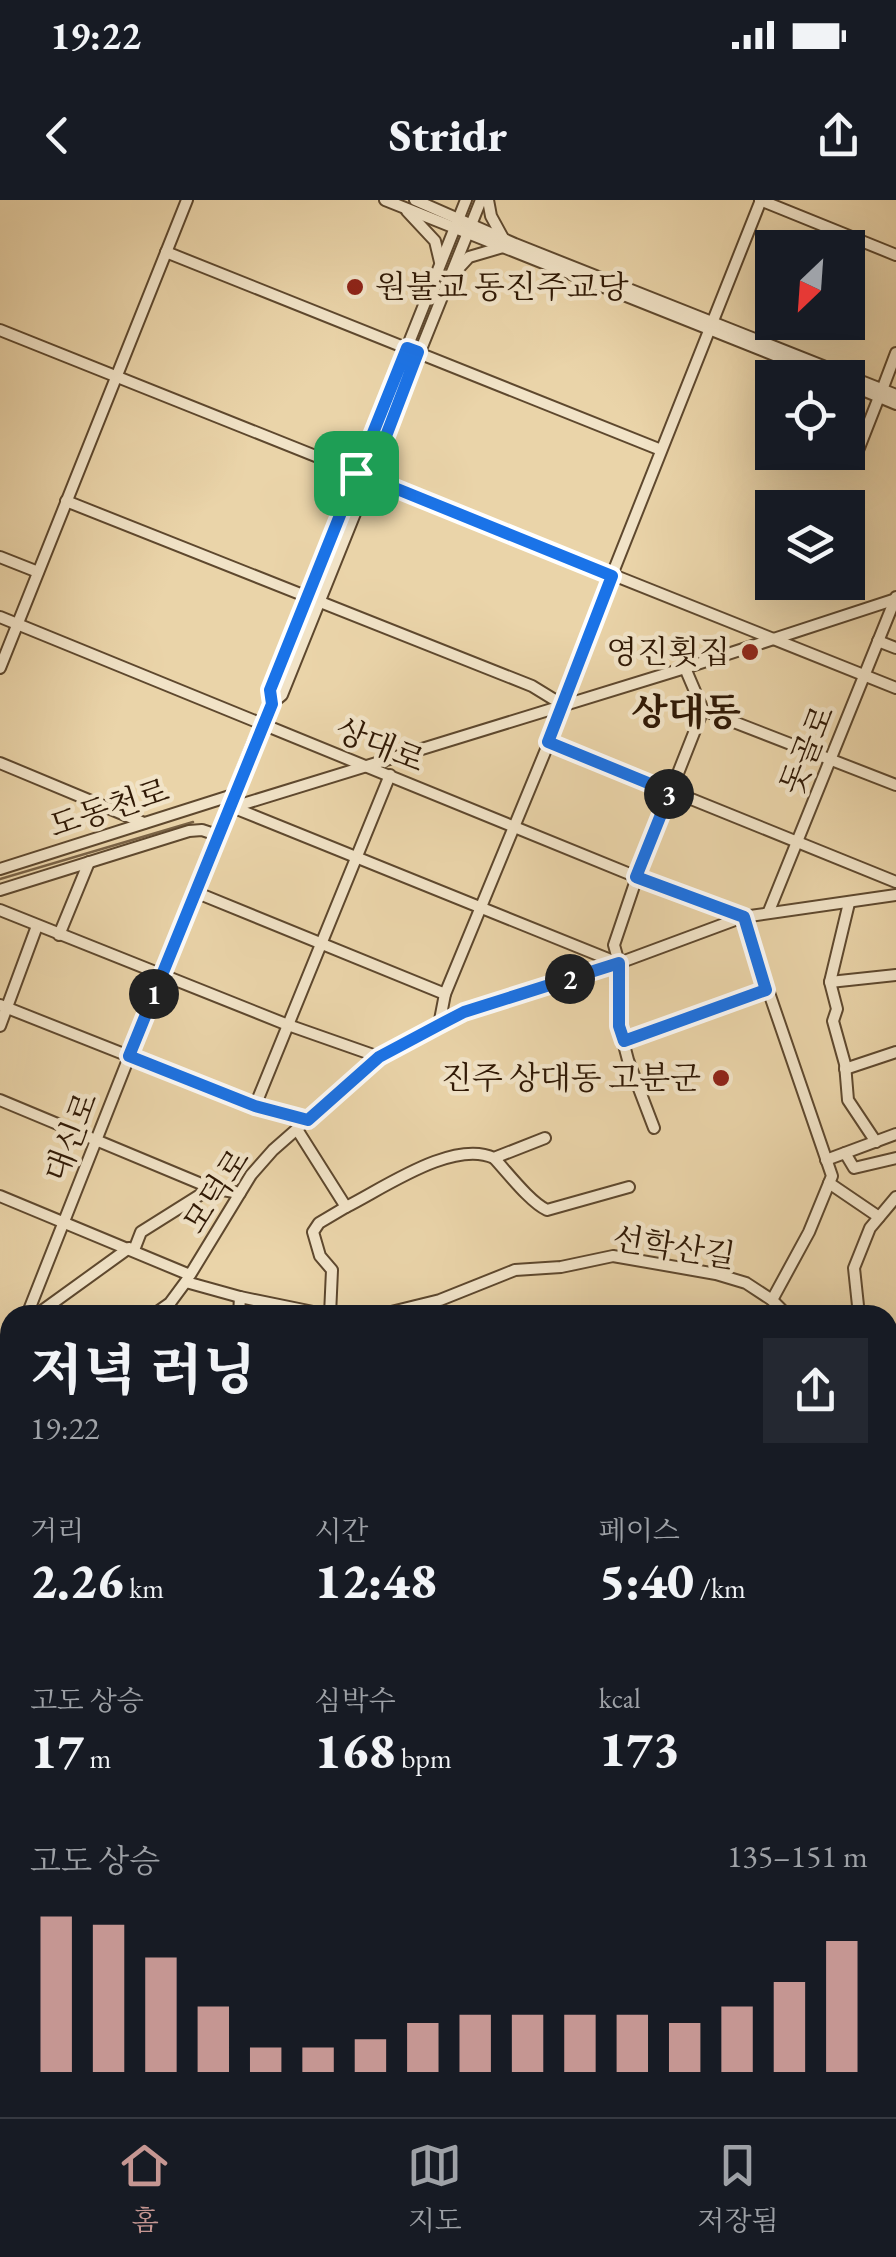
<!DOCTYPE html>
<html lang="ko">
<meta charset="utf-8">
<style>
:root{--surface:#171b24;--page:#242831;--text:#f1f3f6;--muted:#9ea1a6;--line:#363941;--accent:#c59692}
body{margin:0;font-family:"EB Garamond","Noto Serif KR",serif;background:var(--page);color:var(--text);height:100vh;display:flex;flex-direction:column;font-size:38px;white-space:nowrap}
*{box-sizing:border-box;margin:0}
p{font-size:32px;color:var(--muted)}
.icon{flex:none;width:55px;height:55px;fill:none;stroke:currentColor;stroke-width:2;stroke-linecap:round;stroke-linejoin:round}
.map{position:relative;flex:1;overflow:hidden}
.drawer{position:absolute;left:0px;top:1105px;width:898px;height:812px;display:flex;flex-direction:column;background:var(--surface);border-radius:30px 30px 0 0;box-shadow:0 10px 40px #0002}
.drawer>*{flex:none}
.needle{width:65px;rotate:205deg}
.controls{position:absolute;left:755px;top:30px;display:grid;gap:20px}
.controls a{display:grid;place-items:center;width:110px;height:110px;border-radius:0px;background:var(--surface);box-shadow:0 10px 40px #0002;font-size:50px}
.pin{position:absolute;display:grid;place-items:center;width:85px;height:85px;color:#fff;margin:-42px;border-radius:20px;box-shadow:0 5px 15px #0006}
.km{position:absolute;width:50px;height:50px;margin:-25px;border-radius:50%;background:#222;color:#fff;font-size:28px;line-height:50px;text-align:center}
.round{display:grid;place-items:center;flex:none;width:105px;height:105px;border-radius:0px;background:var(--page)}
.head{display:flex;align-items:center;justify-content:space-between;height:170px;padding:0 30px}
h1{font-size:55px;font-weight:800;line-height:75px}
.stats{display:grid;grid-template-columns:repeat(3,1fr);gap:15px;height:170px;padding:10px 30px}
.stats div{display:grid;align-content:center}
.stats b{font-size:50px;font-weight:800}
.stats small{font-size:28px;font-weight:400}
.stats p{font-size:28px}
.chart{height:280px;padding:20px 30px}
.chart p{display:flex;justify-content:space-between}
.chart svg{width:100%;height:180px;margin-top:10px;stroke:var(--accent);stroke-width:6}
.status{display:flex;justify-content:space-between;align-items:center;height:70px;padding:0 50px;background:var(--surface);direction:ltr}
.status svg{height:28px;fill:currentColor}
header{display:flex;justify-content:space-between;align-items:center;height:130px;padding:0 30px;background:var(--surface);font-size:45px;font-weight:800}
.tabs{display:flex;justify-content:space-around;align-items:center;height:140px;border-top:2px solid var(--line);background:var(--surface);font-size:28px;color:var(--muted)}
.tabs a{display:grid;justify-items:center;gap:5px}
.tabs .selected{color:var(--accent)}
.map>svg:first-child{display:block}
.green{fill:#cab48d;stroke:#7d6649;stroke-width:2.5}
.lines{fill:none;stroke-linecap:round;stroke-linejoin:round}
.stream{stroke:#7a6346;stroke-width:2.5}
.minor-casing{stroke:#5e482e;stroke-width:14}
.minor{stroke:#f1e3c7;stroke-width:10}
.route-casing{stroke:#fff;stroke-width:20}
.route{stroke:#1a73e8;stroke-width:12}
.poi-dot{fill:#8f2418;stroke:#f1e3c7;stroke-width:4}
.labels{text-anchor:middle;dominant-baseline:central;stroke-width:9;stroke-linejoin:round;paint-order:stroke}
.poi-label{font-size:32px;fill:#301905;stroke:#f1e3c7;text-anchor:end}
.street-label{font-size:32px;fill:#301905;stroke:#f1e3c7}
.quarter-label{font-size:38px;font-weight:bold;fill:#301905;stroke:#f1e3c7}
</style>
<div class="status"><b>19:22</b><svg viewBox="0 0 49 12"><path d="M0 12V9h3v3zM5 12V6h3v6zM10 12V3h3v9zM15 12V0h3v12zM26 1h20v11H26zM47 4h2v5h-2z"/></svg></div>
<header><svg class="icon" aria-label="back" viewBox="0 0 24 24"><path d="M15 5l-7 7 7 7"/></svg>Stridr<svg class="icon" aria-label="share" viewBox="0 0 24 24"><path d="M12 15V3M7 8l5-5 5 5M5 13v7h14v-7"/></svg></header>
<div class="map">
<svg width="896" height="1917" viewBox="0 0 896 1917">
<rect width="100%" height="100%" fill="#ead4a9"/>
<filter id="stains"><feTurbulence type="fractalNoise" baseFrequency=".002" numOctaves="4"/><feColorMatrix values="0 0 0 0 .2 0 0 0 0 .09 0 0 0 0 .02 0 0 0 .5 -.17"/></filter>
<radialGradient id="worn" r=".72"><stop offset=".6" stop-color="#630" stop-opacity="0"/><stop offset="1" stop-color="#630" stop-opacity=".3"/></radialGradient>
<polygon class="green" points="896,1758 896,1917 131,1917 110,1908 888,1908 888,1759"/>
<g class="lines">
<polyline class="stream" points="0,679 193,622"/>
<defs>
<g id="minor">
<polyline points="385,0 832,178"/>
<polyline points="415,0 515,44 896,195"/>
<polyline points="488,0 491,16 503,38"/>
<polyline points="760,0 896,55"/>
<polyline points="407,11 435,41 440,62"/>
<polyline points="166,52 661,250"/>
<polyline points="457,70 469,57 503,47"/>
<polyline points="0,130 896,488"/>
<polyline points="786,178 792,162"/>
<polyline points="848,184 896,204"/>
<polyline points="882,190 896,153"/>
<polyline points="769,215 772,208"/>
<polyline points="857,253 879,197"/>
<polyline points="66,301 532,486 563,505"/>
<polyline points="0,357 38,372"/>
<polyline points="0,417 637,677 743,717 832,976 809,1032 772,1100 746,1083 716,1074 613,1056 561,1067 515,1070 440,1100 387,1113 341,1115"/>
<polyline points="878,441 896,448"/>
<polyline points="0,468 187,0"/>
<polyline points="271,504 270,490 466,0"/>
<polyline points="703,510 896,585"/>
<polyline points="548,541 896,682"/>
<polyline points="0,563 144,623"/>
<polyline points="232,607 618,763"/>
<polyline points="227,609 685,468 896,399"/>
<polyline points="0,669 233,595"/>
<polyline points="0,690 189,631 202,630 217,635"/>
<polyline points="195,692 445,794"/>
<polyline points="849,703 830,782 837,809 833,821 845,864 848,900 876,942"/>
<polyline points="0,710 288,825 379,857"/>
<polyline points="769,711 896,397"/>
<polyline points="59,735 89,662"/>
<polyline points="830,782 896,775"/>
<polyline points="0,805 255,906 308,920"/>
<polyline points="439,825 445,794 564,506 569,483 761,0"/>
<polyline points="0,826 37,726"/>
<polyline points="623,841 766,789"/>
<polyline points="845,869 896,852"/>
<polyline points="0,900 211,988 240,993"/>
<polyline points="255,906 390,575"/>
<polyline points="654,928 628,860 619,826 619,763 614,745 637,677 703,510 685,468"/>
<polyline points="298,931 346,1007 319,1023 313,1032 320,1056 332,1070 330,1115"/>
<polyline points="845,953 854,968 896,958"/>
<path d="M 494,958 C 508,973 530,1002 547,1010 L 629,987"/>
<polyline points="826,960 896,934"/>
<polyline points="829,983 879,1017"/>
<polyline points="0,996 190,1075 251,975 273,950 379,857 439,825 464,812 619,763 743,717 896,695"/>
<path d="M 346,1007 C 384,988 453,939 494,958 L 545,938"/>
<polyline points="134,1050 141,1032 211,988"/>
<polyline points="186,1082 240,1097 328,1115"/>
<polyline points="772,1100 787,1115"/>
<polyline points="39,1113 129,1048"/>
<polyline points="27,1115 252,546 271,504 282,495 481,0"/>
<polyline points="153,1115 170,1103 187,1080"/>
<polyline points="239,1115 240,1097"/>
<polyline points="859,1115 854,1068 870,1028 896,997"/>
<polyline points="0,1181 10,1156"/>
<polyline points="0,1250 10,1239"/>
<polyline points="0,1321 10,1326"/>
<polyline points="0,1420 10,1401"/>
<polyline points="0,1608 10,1608"/>
<polyline points="888,1620 896,1626"/>
<polyline points="0,1720 10,1723"/>
<polyline points="0,1747 10,1735"/>
<polyline points="0,1843 10,1876"/>
<polyline points="40,1908 48,1917"/>
</g>
</defs>
<use href="#minor" class="minor-casing"/>
<use href="#minor" class="minor"/>
</g>
<g class="lines">
<defs>
<polygon id="route" points="407,148 418,152 370,278 612,376 548,542 670,592 636,677 744,717 766,790 624,841 619,826 619,763 464,812 439,825 379,857 308,920 255,906 129,856 272,504 270,490"/>
</defs>
<use href="#route" class="route-casing"/>
<use href="#route" class="route"/>
</g>
<g class="poi-dot">
<circle cx="355" cy="87" r="10"/>
<circle cx="750" cy="452" r="10"/>
<circle cx="721" cy="878" r="10"/>
</g>
<g class="labels">
<g class="poi-label">
<text x="375" y="87" text-anchor="start">원불교 동진주교당</text>
<text x="730" y="452">영진횟집</text>
<text x="701" y="878">진주 상대동 고분군</text>
</g>
<g class="street-label">
<text transform="translate(380 545) rotate(22)">상대로</text>
<text transform="translate(807 550) rotate(-68)">돗골로</text>
<text transform="translate(109 608) rotate(-18)">도동천로</text>
<text transform="translate(71 937) rotate(-69)">대신로</text>
<text transform="translate(216 991) rotate(-57)">모덕로</text>
<text transform="translate(674 1047) rotate(9)">선학산길</text>
</g>
<g class="quarter-label">
<text x="686" y="511">상대동</text>
</g>
</g>
<rect width="100%" height="100%" filter="url(#stains)"/>
<rect width="100%" height="100%" fill="url(#worn)"/>
</svg>
<div class="controls">
<a><svg class="needle" viewBox="-14 -14 28 28"><path d="M0-13l5 13h-10z" fill="#e53935"/><path d="M0 13l5-13h-10z" fill="#9ea1a6"/></svg></a>
<a><svg class="icon" aria-label="locate" viewBox="0 0 24 24"><circle cx="12" cy="12" r="6"/><path d="M12 2v4M12 18v4M2 12h4M18 12h4"/></svg></a>
<a><svg class="icon" aria-label="layers" viewBox="0 0 24 24"><path d="M12 4l9 5-9 5-9-5zM3 14l9 5 9-5"/></svg></a>
</div>
<div class="pin" style="left:356px;top:273px;background:#1e9e55"><svg class="icon" aria-label="arrive" viewBox="0 0 24 24"><path d="M6 21V4h12l-3 4 3 4H6"/></svg></div>
<b class="km" style="left:154px;top:794px">1</b>
<b class="km" style="left:570px;top:779px">2</b>
<b class="km" style="left:669px;top:594px">3</b>
<section class="drawer">
<div class="head"><div><h1>저녁 러닝</h1><p>19:22</p></div><a class="round"><svg class="icon" aria-label="share" viewBox="0 0 24 24"><path d="M12 15V3M7 8l5-5 5 5M5 13v7h14v-7"/></svg></a></div>
<div class="stats">
<div><p>거리</p><b>2.26<small> km</small></b></div>
<div><p>시간</p><b>12:48</b></div>
<div><p>페이스</p><b>5:40<small> /km</small></b></div>
</div>
<div class="stats">
<div><p>고도 상승</p><b>17<small> m</small></b></div>
<div><p>심박수</p><b>168<small> bpm</small></b></div>
<div><p>kcal</p><b>173</b></div>
</div>
<div class="chart"><p><span>고도 상승</span>135–151 m</p>
<svg viewBox="0 0 160 44" preserveAspectRatio="none"><path d="M5 44V6M15 44V8M25 44V16M35 44V28M45 44V38M55 44V38M65 44V36M75 44V32M85 44V30M95 44V30M105 44V30M115 44V30M125 44V32M135 44V28M145 44V22M155 44V12"/></svg>
</div>
</section>
</div>
<nav class="tabs">
<a class="selected"><svg class="icon" aria-label="home" viewBox="0 0 24 24"><path d="M3 11l9-7 9 7M6 9v11h12V9"/></svg>홈</a>
<a><svg class="icon" aria-label="map" viewBox="0 0 24 24"><path d="M3 6l6-2 6 2 6-2v14l-6 2-6-2-6 2zM9 4v14M15 6v14"/></svg>지도</a>
<a><svg class="icon" aria-label="saved" viewBox="0 0 24 24"><path d="M7 4h10v16l-5-4-5 4z"/></svg>저장됨</a>
</nav>
